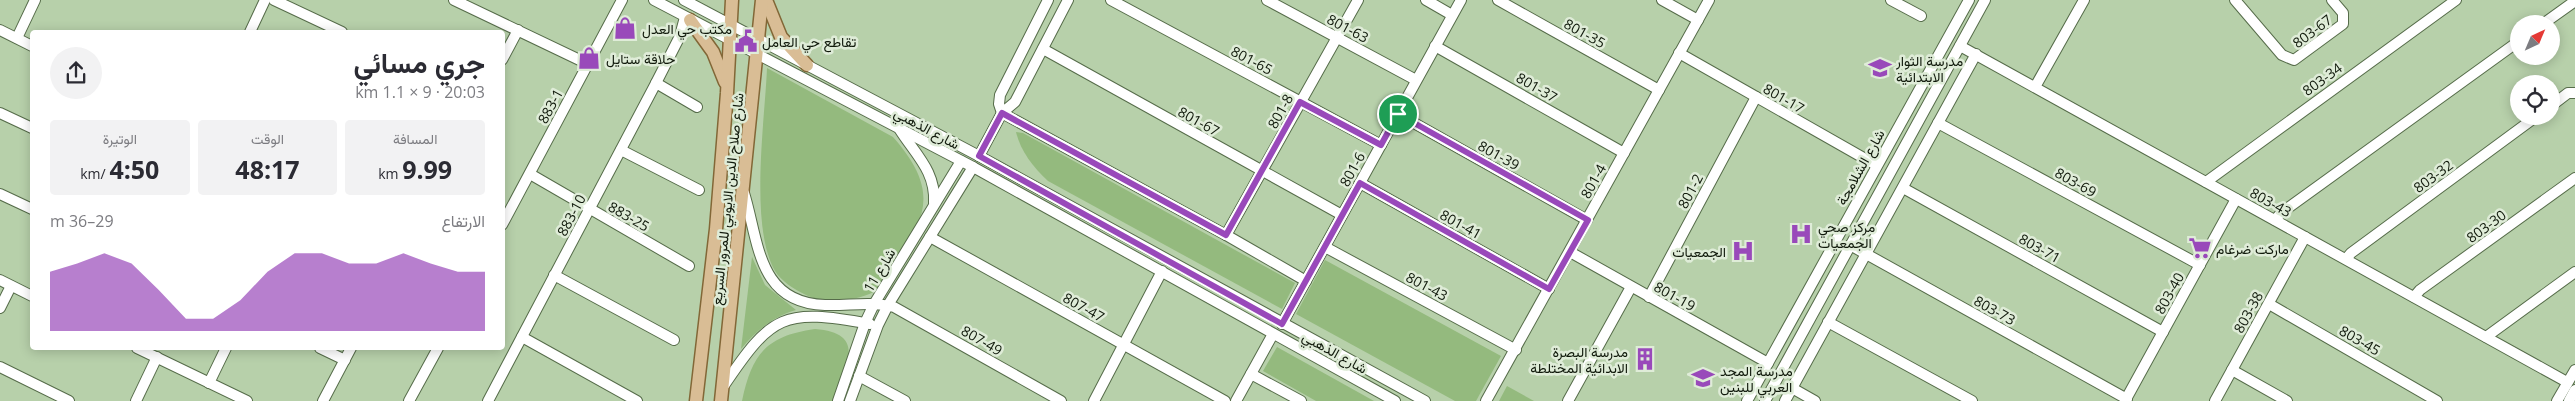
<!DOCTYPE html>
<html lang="ar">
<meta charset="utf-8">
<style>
:root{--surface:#fff;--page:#f2f2f3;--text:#2b2b33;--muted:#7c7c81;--accent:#9949ba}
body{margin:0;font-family:"Open Sans",Vazirmatn,sans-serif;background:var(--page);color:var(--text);direction:rtl;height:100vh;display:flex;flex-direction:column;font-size:19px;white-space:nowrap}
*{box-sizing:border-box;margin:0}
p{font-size:16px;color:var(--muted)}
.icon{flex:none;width:28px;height:28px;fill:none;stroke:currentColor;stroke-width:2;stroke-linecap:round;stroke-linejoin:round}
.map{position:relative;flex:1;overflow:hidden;direction:ltr}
.details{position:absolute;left:30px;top:30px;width:475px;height:320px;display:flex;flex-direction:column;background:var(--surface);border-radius:5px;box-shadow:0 2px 12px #0003;direction:rtl}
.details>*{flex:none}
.needle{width:32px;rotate:44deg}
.controls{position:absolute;left:2510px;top:15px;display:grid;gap:10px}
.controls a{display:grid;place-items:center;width:50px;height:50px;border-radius:50%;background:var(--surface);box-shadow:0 2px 12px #0003;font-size:25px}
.pin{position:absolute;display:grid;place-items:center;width:42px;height:42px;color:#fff;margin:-21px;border:2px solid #fff;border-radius:50%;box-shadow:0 1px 5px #0007}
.round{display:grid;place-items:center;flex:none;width:52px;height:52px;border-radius:26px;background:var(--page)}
.headline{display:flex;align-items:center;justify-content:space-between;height:85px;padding:0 20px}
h1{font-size:28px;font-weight:700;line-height:38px}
.stats{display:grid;grid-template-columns:repeat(3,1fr);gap:8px;height:85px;padding:5px 20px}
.stats div{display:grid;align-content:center;border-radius:5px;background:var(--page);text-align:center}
.stats b{font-size:25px;font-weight:700}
.stats small{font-size:14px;font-weight:400}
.stats p{font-size:14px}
.chart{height:140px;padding:10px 20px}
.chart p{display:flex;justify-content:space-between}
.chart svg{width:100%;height:90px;margin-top:5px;fill:var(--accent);opacity:.7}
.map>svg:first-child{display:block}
.green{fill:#94ba7e}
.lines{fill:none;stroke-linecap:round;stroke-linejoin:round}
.minor-casing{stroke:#566c4a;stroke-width:12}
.major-casing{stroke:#826737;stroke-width:15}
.minor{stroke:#fff;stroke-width:10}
.major{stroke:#d9bd95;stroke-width:12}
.route-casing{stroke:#fff;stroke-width:10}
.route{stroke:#9949ba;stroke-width:6}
.labels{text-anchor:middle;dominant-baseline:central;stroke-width:5;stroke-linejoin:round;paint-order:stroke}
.poi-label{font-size:14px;fill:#10190b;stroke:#dfecd8;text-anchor:start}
.street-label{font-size:14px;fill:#10190b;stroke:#dfecd8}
</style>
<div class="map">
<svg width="2575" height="401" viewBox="0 0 2575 401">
<rect width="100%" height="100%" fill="#b7d0aa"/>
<g class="green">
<path d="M 767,68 L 893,137 C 952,204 914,230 874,292 C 852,302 825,305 804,294 C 794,289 781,281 775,271 C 749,226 765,120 767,68 Z"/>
<path d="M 1016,132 L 1023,133 L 1295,283 L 1282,309 L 1048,181 C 1033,167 1021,152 1016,132 Z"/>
<path d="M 752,257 L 765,285 L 796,310 C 772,317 756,331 741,349 Z"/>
<polygon points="1325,260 1501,356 1476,401 1455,401 1296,314"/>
<path d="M 815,329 C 869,333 845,368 833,401 L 742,401 C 752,354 766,336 815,329 Z"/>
<polygon points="1277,347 1374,401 1316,401 1263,371"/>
<polygon points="1507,386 1534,401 1499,401"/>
</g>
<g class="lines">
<defs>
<g id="minor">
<polyline points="274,0 342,32"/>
<polyline points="454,0 588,64"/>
<polyline points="654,0 973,167 1395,401"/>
<polyline points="684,0 979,156 1425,401"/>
<polyline points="1048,0 1000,95 999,104 1002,113 1226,235 1306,281"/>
<polyline points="1111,0 1381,145"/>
<polyline points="1267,0 1416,80"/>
<polyline points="1426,0 1452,15"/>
<polyline points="1498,0 1659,90"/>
<polyline points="1662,0 1698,20"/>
<polyline points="1891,0 1921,16"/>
<polyline points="2235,0 2282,55 2294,60 2343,24 2343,13 2332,0"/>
<polyline points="2543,24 2575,1"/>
<polyline points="0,30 32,46"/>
<polyline points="250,32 265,0"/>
<polyline points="17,38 35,0"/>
<polyline points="1435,46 1624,153"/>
<polyline points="1960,46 2567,382"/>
<polyline points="1043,49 1342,215"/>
<polyline points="1679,53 1876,165"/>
<polyline points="502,60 518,30"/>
<polyline points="656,83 680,36 685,17"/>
<polyline points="2035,87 2084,0"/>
<polyline points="2551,106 2568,93 2575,93"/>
<polyline points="0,113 32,128"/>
<polyline points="1398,114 1587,220"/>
<polyline points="1938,123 2200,265"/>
<path d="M 900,130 C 916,155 936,172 934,203"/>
<polyline points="621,150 699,190"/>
<polyline points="979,156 1002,113 1015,102 1068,0"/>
<polyline points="530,174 689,266"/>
<polyline points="2206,182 2456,0"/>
<polyline points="1360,183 1549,289"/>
<polyline points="1903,188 2163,332"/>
<path d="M 744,193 C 759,241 757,303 825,305 C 849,306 870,301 894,307 L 1061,401"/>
<polyline points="0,194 32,209"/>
<polyline points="2275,220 2281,213 2519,41"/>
<polyline points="502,225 622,0"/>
<polyline points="1226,235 1358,0"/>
<polyline points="930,237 1225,401"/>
<polyline points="1850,245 2127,399"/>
<polyline points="1325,247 1516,350"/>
<polyline points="1570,252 1768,363"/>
<polyline points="2346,259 2351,253 2537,116"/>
<polyline points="554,275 674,340"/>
<polyline points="0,280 32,296"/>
<polyline points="1649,297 1756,97"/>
<polyline points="2414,297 2420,290 2575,178"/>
<polyline points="2269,304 2437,401"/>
<polyline points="0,308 11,286"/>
<polyline points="1828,322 1972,401"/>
<polyline points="1282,324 1461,0"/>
<polyline points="522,337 637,401"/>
<polyline points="2486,337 2575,272"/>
<polyline points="137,348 247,401"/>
<polyline points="320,348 345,360"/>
<polyline points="0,367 69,401"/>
<polyline points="2232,370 2287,401"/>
<polyline points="1251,374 1301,401"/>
<polyline points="859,376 905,401"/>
<polyline points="209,383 226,348"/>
<path d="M 723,387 C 772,314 783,308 870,324"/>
<polyline points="1792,388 1815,401"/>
<polyline points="136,401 157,357"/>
<polyline points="323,401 351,348"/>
<polyline points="409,401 438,348"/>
<polyline points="488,401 656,83 697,107"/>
<polyline points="838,401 865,323 874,304 961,161"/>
<polyline points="850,401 878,325 888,305 973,167"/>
<polyline points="1094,401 1162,271"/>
<polyline points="1236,401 1273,334"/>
<polyline points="1486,401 1709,0"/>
<polyline points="1568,401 1631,287"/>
<polyline points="1747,401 1969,0"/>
<polyline points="1765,401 1985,0"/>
<polyline points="1785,401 1976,54"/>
<polyline points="2125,401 2236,199"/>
<polyline points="2215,401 2305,237"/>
<polyline points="2557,401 2575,370"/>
<polyline points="2569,401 2575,390"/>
</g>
<g id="major">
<polyline points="766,0 781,37 807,65"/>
<polyline points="690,20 713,52 725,82"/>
<polyline points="696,401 716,229 727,93 732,0"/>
<polyline points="721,401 762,0"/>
</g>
</defs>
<use href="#minor" class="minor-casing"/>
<use href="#major" class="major-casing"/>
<use href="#minor" class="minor"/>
<use href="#major" class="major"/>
</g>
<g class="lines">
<defs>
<polygon id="route" points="1300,102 1381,145 1398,114 1588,220 1549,289 1360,183 1282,324 979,156 1002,113 1226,235"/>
</defs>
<use href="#route" class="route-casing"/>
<use href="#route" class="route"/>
</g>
<defs>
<symbol id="shop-bare" viewBox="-9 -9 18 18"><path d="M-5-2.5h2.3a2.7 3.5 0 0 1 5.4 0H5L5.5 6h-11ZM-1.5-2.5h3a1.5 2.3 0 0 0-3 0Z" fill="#9949ba" stroke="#dfecd8" stroke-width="2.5" paint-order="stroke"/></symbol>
<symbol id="civic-bare" viewBox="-9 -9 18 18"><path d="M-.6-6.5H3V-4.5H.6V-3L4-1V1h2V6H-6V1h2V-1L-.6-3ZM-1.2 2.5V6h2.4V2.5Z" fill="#9949ba" stroke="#dfecd8" stroke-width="2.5" paint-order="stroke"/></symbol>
<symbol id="school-bare" viewBox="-9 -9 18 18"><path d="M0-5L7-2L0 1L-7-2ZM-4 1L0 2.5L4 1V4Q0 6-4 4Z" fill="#9949ba" stroke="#dfecd8" stroke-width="2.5" paint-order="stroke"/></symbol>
<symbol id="hospital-bare" viewBox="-9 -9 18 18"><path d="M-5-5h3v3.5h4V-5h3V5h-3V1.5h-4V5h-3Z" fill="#9949ba" stroke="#dfecd8" stroke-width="2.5" paint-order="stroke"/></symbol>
<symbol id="supermarket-bare" viewBox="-9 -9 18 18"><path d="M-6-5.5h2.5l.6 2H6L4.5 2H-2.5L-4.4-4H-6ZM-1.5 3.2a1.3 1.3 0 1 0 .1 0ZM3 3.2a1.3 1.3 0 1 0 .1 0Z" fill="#9949ba" stroke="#dfecd8" stroke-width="2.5" paint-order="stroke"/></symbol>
<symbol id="building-bare" viewBox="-9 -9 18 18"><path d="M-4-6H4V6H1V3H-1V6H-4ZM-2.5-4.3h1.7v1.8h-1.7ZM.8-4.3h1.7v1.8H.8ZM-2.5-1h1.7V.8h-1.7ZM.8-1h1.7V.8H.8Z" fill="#9949ba" stroke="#dfecd8" stroke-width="2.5" paint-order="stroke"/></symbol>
</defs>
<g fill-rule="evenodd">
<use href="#shop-bare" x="609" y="12" width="32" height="32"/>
<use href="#civic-bare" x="730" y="25" width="32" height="32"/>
<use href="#shop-bare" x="573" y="42" width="32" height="32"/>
<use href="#school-bare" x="1864" y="52" width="32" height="32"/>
<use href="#hospital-bare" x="1785" y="218" width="32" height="32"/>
<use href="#supermarket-bare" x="2184" y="232" width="32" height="32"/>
<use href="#hospital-bare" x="1727" y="235" width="32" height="32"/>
<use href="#building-bare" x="1629" y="343" width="32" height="32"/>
<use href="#school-bare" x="1687" y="362" width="32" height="32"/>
</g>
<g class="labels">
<g class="poi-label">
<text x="642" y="28">مكتب حي العدل</text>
<text x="762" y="41">تقاطع حي العامل</text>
<text x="606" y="58">حلاقة ستايل</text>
<text x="1896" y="60">مدرسة الثوار<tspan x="1896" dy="16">الابتدائية</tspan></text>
<text x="1818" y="226">مركز صحي<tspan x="1818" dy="16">الجمعيات</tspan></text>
<text x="2216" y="248">ماركت ضرغام</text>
<text x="1726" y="251" text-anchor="end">الجمعيات</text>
<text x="1628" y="351" text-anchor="end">مدرسة البصرة<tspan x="1628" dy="16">الابدائية المختلطة</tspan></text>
<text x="1720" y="370">مدرسة المجد<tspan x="1720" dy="16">العربي للبنين</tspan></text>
</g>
<g class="street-label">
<text transform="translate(1348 28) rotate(28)">801-63</text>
<text transform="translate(2312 31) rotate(-37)">803-67</text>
<text transform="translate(1585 33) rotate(29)">801-35</text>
<text transform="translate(1252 60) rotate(28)">801-65</text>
<text transform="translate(2322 79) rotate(-36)">803-34</text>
<text transform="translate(1537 87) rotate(30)">801-37</text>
<text transform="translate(1784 98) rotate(30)">801-17</text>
<text transform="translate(550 106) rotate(-62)">883-1</text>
<text transform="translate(1280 111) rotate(-61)">801-8</text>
<text transform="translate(1199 121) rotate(29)">801-67</text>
<text transform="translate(927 128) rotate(28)">شارع الذهبي</text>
<text transform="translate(1499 155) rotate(29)">801-39</text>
<text transform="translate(1860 167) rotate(-61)">شارع الشلامجة</text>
<text transform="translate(1352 169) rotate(-61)">801-6</text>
<text transform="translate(2433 176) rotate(-36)">803-32</text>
<text transform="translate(1593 181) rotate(-61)">801-4</text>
<text transform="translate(2076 182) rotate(29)">803-69</text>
<text transform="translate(1690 191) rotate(-62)">801-2</text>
<text transform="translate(727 199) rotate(-84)">شارع صلاح الدين الايوبي للمرور السريع</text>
<text transform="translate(2271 202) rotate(29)">803-43</text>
<text transform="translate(571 215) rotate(-62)">883-10</text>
<text transform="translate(629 216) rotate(30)">883-25</text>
<text transform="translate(1461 224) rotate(29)">801-41</text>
<text transform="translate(2486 226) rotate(-36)">803-30</text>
<text transform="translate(2040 248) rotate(29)">803-71</text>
<text transform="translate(879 270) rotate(-59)">شارع 11</text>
<text transform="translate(1427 286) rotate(28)">801-43</text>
<text transform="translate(2169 293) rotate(-61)">803-40</text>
<text transform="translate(1675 296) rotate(29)">801-19</text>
<text transform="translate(1084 307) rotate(29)">807-47</text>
<text transform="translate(1995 310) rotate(29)">803-73</text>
<text transform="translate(2248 312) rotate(-61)">803-38</text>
<text transform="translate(982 340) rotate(30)">807-49</text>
<text transform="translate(2360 340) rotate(30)">803-45</text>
<text transform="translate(1335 352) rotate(29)">شارع الذهبي</text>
</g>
</g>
</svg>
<div class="controls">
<a><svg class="needle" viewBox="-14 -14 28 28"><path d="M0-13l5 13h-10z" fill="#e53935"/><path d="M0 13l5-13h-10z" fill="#7c7c81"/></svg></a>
<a><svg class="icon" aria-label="locate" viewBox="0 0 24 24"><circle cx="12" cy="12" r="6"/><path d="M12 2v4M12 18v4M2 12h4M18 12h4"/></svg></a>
</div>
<div class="pin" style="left:1398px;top:114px;background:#1e9e55"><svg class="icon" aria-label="arrive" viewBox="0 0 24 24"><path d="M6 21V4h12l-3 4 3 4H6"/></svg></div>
<section class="details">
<div class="headline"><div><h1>جري مسائي</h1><p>20:03 · 9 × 1.1 km</p></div><a class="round"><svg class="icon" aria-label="share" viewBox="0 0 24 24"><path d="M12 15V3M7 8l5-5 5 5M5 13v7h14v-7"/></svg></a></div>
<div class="stats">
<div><p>المسافة</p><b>9.99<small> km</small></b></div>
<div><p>الوقت</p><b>48:17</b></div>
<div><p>الوتيرة</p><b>4:50<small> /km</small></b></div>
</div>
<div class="chart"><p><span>الارتفاع</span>29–36 m</p>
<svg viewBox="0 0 160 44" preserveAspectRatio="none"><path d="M0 44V15L10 11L20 6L30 11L40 24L50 38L60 38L70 29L80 15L90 6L100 6L110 11L120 11L130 6L140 11L150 15L160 15V44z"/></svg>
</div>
</section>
</div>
